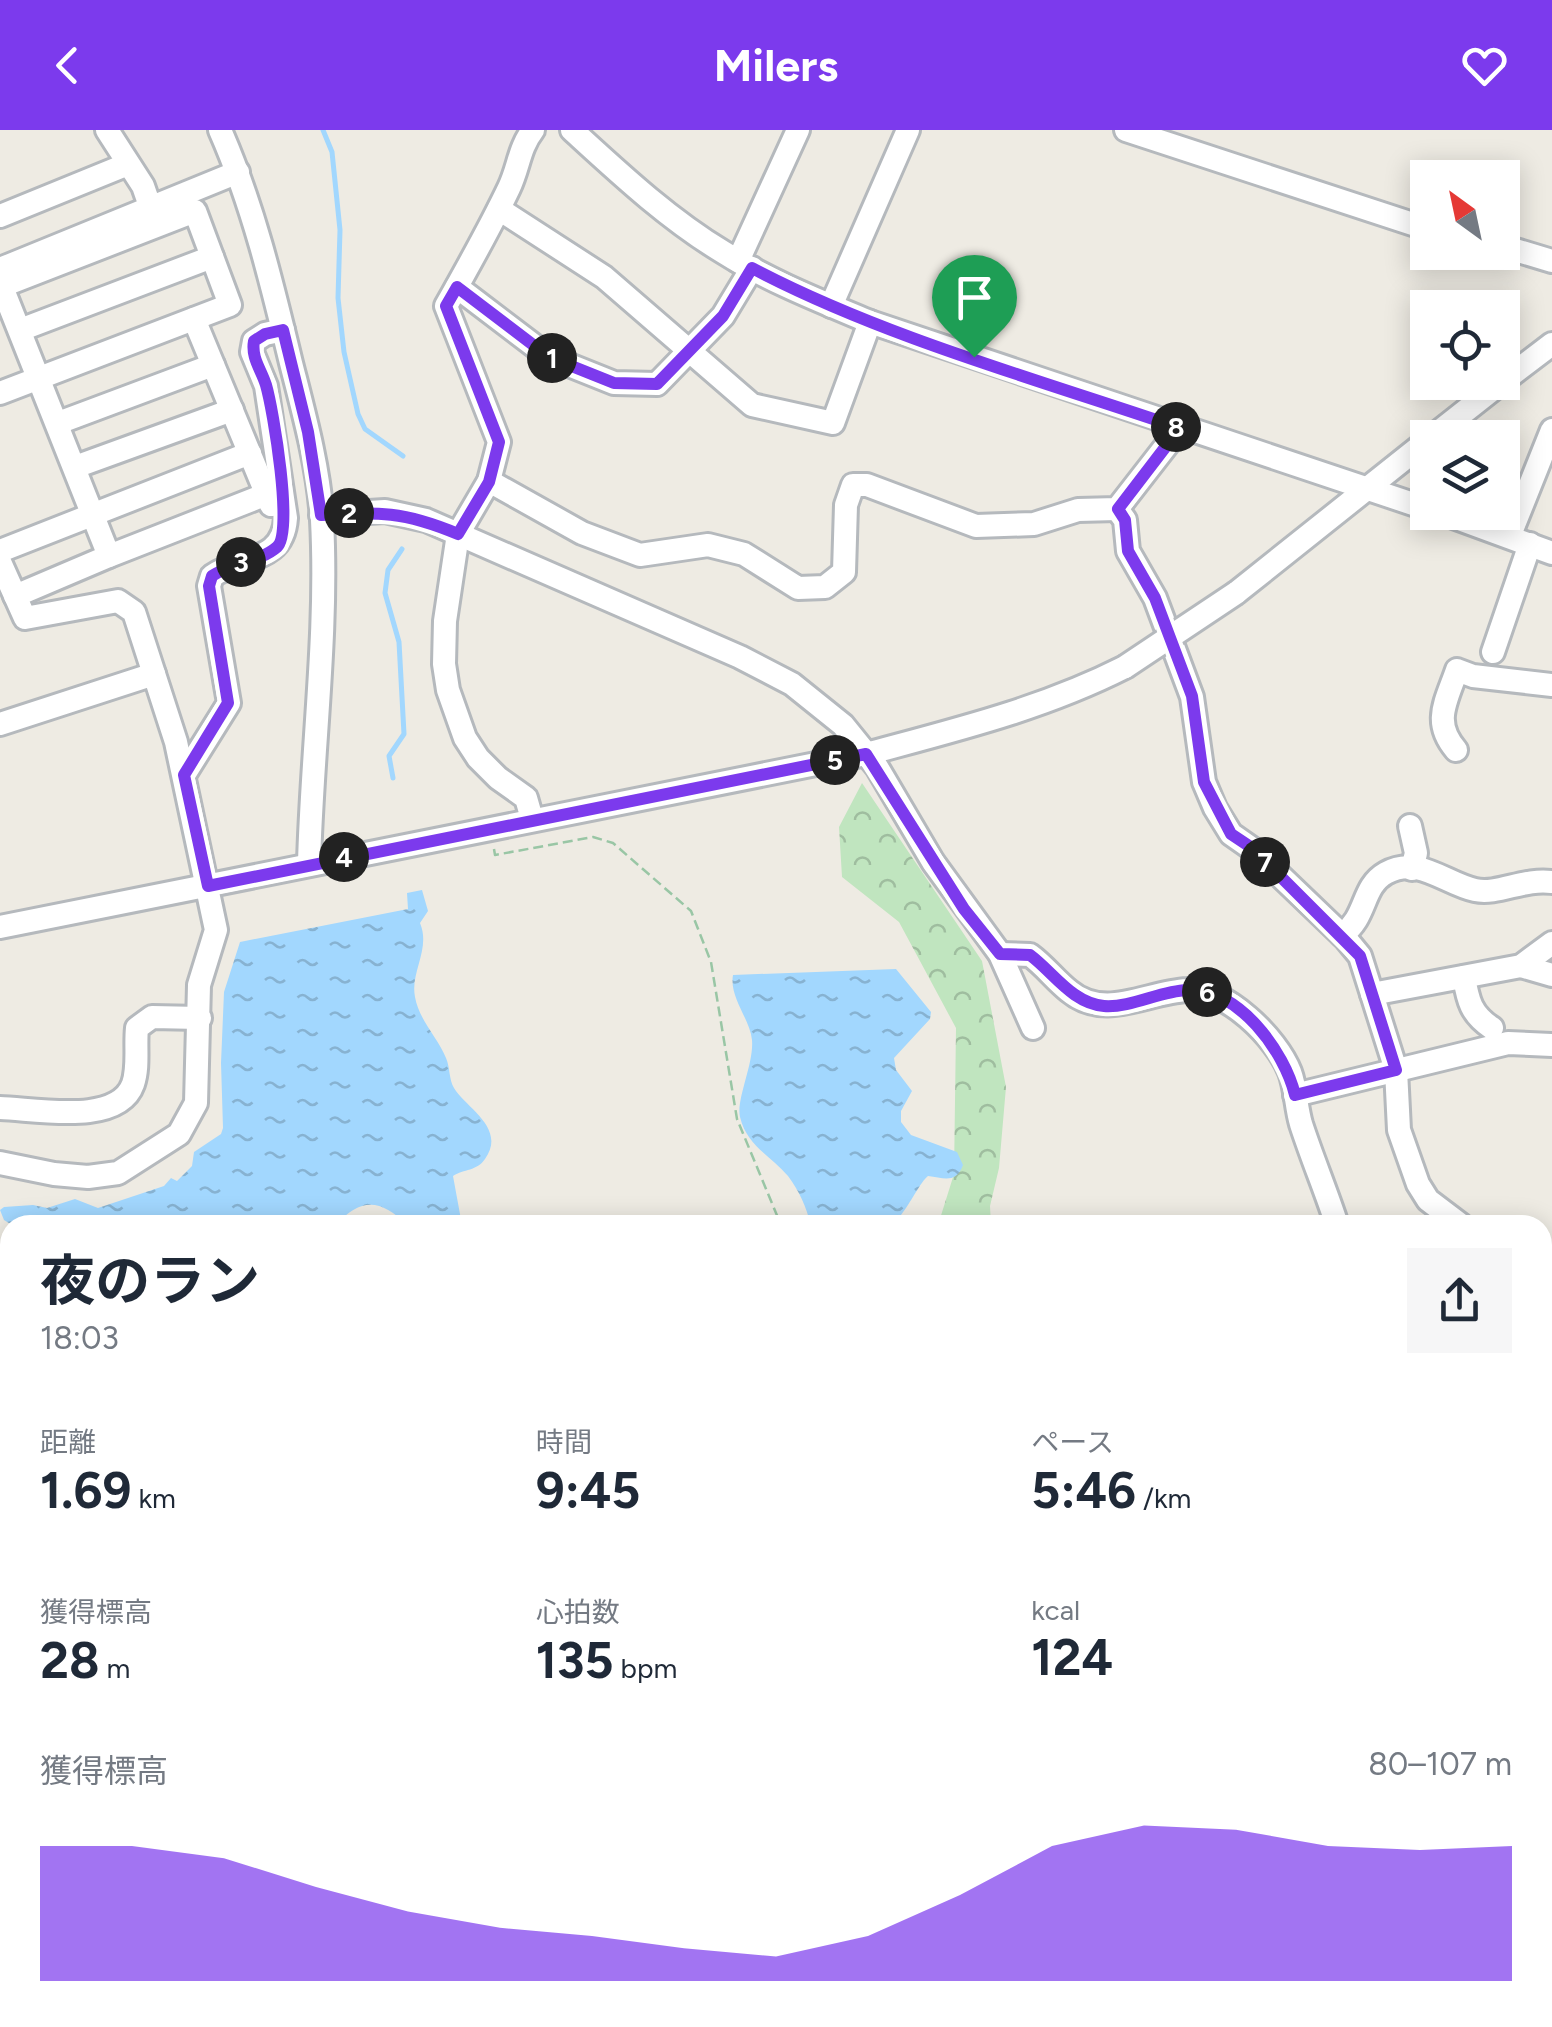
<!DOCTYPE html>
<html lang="ja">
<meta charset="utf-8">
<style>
:root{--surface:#fff;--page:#f6f6f7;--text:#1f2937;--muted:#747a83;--accent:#7c3aed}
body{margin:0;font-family:Figtree,"Noto Sans JP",sans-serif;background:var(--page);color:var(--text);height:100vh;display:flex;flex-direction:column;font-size:38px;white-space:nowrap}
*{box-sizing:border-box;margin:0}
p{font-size:32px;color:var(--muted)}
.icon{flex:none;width:55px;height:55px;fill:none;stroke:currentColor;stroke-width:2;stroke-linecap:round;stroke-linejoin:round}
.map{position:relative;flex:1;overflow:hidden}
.side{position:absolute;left:0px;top:1085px;width:1552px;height:812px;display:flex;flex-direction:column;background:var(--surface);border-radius:30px 30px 0 0;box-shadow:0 5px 25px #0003}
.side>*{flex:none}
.needle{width:65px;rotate:327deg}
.tools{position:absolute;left:1410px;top:30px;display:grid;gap:20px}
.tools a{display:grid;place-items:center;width:110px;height:110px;border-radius:0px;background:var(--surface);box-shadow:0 5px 25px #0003;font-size:50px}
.pin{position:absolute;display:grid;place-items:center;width:85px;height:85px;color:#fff;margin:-102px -42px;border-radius:50% 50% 50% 0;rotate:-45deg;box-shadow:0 0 10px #0007}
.pin .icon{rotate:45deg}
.km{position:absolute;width:50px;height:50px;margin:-25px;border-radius:50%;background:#222;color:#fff;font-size:28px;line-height:50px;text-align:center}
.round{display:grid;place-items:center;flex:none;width:105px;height:105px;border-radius:0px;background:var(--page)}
.headline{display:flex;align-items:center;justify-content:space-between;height:170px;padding:0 40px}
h1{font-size:55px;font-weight:700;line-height:75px}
.figures{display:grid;grid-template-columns:repeat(3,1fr);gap:15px;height:170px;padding:10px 40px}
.figures div{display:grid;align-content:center}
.figures b{font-size:50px;font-weight:700}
.figures small{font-size:28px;font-weight:400}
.figures p{font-size:28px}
.chart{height:280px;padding:20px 40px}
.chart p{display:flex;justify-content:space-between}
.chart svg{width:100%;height:180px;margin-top:10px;fill:var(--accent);opacity:.7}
header{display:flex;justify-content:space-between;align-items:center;height:130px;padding:0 40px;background:var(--accent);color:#fff;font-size:45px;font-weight:700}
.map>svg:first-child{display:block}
.forest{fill:url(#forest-crowns)}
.water{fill:url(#water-ripples)}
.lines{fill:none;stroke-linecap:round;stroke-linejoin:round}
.stream{stroke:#a2d7fe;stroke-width:5}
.minor-casing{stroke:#b5b9bd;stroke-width:28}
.path{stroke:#99c6a5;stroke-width:2.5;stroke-dasharray:10 5;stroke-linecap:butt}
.minor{stroke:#fff;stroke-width:22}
.minor-bridge-casing{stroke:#b5b9bd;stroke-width:28;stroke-linecap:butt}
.minor-bridge{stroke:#fff;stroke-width:22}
.route-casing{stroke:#fff;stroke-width:20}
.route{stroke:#7c3aed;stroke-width:12}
</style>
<header><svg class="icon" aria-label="back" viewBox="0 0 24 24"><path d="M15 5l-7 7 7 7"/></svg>Milers<svg class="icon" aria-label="heart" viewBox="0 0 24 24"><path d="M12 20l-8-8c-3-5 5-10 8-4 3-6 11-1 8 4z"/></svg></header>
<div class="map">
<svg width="1552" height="1897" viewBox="0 0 1552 1897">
<defs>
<pattern id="forest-crowns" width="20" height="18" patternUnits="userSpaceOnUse" patternTransform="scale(2.5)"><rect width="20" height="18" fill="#c0e5bf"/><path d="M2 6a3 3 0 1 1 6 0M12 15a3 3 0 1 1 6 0" fill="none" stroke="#9fbd9f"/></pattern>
<pattern id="water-ripples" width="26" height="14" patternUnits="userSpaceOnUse" patternTransform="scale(2.5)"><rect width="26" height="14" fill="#a2d7fe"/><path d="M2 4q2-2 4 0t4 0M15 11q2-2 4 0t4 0" fill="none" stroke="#87b2d1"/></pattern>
</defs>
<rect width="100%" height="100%" fill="#eeebe3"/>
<g class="forest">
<polygon points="862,653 982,831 1006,957 999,1038 990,1076 991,1095 938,1095 954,1044 956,898 899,792 842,747 839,697"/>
<polygon points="10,1155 10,1888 113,1888 112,1897 0,1897 0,1157"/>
<polygon points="1543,1668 1545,1673 1552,1672 1552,1897 1234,1897 1233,1888 1542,1888"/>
<polygon points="280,1888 701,1888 706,1897 278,1897"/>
<polygon points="861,1888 1085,1888 1093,1897 872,1897"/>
</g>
<g class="water">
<path d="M 422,760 L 428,781 L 420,793 C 431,819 410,842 415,867 C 419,890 438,908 446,928 C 450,937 449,950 454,958 C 466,978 507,998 485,1029 C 477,1041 464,1039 453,1046 L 462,1095 L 407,1095 C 381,1069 361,1067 336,1095 L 161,1095 L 148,1091 L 135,1095 L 12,1095 L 4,1090 L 0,1080 L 4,1077 L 33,1075 L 47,1078 L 75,1069 L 98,1078 L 164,1056 L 171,1048 L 177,1051 L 192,1036 L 194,1022 L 221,1004 L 223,998 L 221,933 L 224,862 L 240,812 L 408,779 L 407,763 Z"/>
<path d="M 896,839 L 931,882 L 930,889 L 894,928 L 896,940 L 912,961 L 901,981 L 901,992 L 911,1005 L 957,1022 L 963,1035 C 956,1054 944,1048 928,1046 C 921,1051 910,1074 901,1085 L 900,1095 L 811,1095 C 806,1077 800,1062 788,1046 C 770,1025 747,1016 740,987 C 736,969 754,934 752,910 C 750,889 729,867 733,845 Z"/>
</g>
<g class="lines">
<g class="stream">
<polyline points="323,0 332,22 340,100 338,168 344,222 358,284 365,299 403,326"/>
<polyline points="393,648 389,626 404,604 399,512 385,463 388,440 402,419"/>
</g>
<defs>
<g id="minor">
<polyline points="107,0 143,56 151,79"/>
<path d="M 220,0 C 253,75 272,154 291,233 C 304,284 319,338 322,390 C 328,505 312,619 309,733"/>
<path d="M 572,0 C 619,43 668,89 723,122 C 769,151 820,171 870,192 L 1428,379"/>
<polyline points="1126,0 1428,99"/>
<polyline points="499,79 604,147 752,275 833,293 870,192"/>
<polyline points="0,86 128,34"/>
<polyline points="1502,116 1552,131"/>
<polyline points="738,131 798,0"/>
<polyline points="0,139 238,42"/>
<polyline points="0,152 109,426 267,364"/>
<polyline points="457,157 549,227 614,253 657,254 723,186 752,138"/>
<polyline points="831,176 908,0"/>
<polyline points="194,189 271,375"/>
<polyline points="20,200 212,127"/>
<polyline points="1502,252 1552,214"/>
<polyline points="0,263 230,175 195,81 2,156"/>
<polyline points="58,293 213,235"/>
<polyline points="1431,308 1502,252"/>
<polyline points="75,337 232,280"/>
<polyline points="489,351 582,403 640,425 708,415 744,424 798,458 825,457 844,442 846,375 853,355 867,355 976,396 1034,394 1078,380 1117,379 1180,298"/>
<polyline points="1117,379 1125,390 1128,421 1155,468 1192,567 1204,652 1215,678 1231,704 1251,718 1346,809 1360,826 1396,940 1399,1000 1418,1054 1428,1070 1461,1095"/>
<polyline points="1440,382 1552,423"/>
<polyline points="321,385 385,381 426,390 740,527 792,554 843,595 877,637 933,732 1000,824 1033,898"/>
<polyline points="1510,405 1552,300"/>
<polyline points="0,421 250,323"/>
<polyline points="0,432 25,488 118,471 134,482 176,612 216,800 199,855 196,973 179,1004 118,1043 88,1047 54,1044 0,1033"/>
<polyline points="1236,463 1428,310"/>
<polyline points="15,466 109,426"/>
<polyline points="1493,522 1530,414"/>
<polyline points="0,594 154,544"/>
<path d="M 1456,620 C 1432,592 1446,572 1457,540 L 1473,546 L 1552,555"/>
<path d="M 184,645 L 229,573 L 209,456 L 212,446 C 243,425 283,433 286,388 L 266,256 L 252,222 L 254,211 L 265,204 L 283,200"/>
<path d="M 532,689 L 526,668 L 498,648 L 478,628 L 465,608 L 448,560 L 444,534 L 445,491 L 458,404 L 489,351 L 499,312 L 446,176 C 468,137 490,98 509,58 C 519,37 519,18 533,0"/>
<polyline points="1410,696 1416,723 1412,739"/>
<path d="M 0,797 L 866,624 C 955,600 1042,579 1125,537"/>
<path d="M 1342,805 C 1368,786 1361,757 1386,743 C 1418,725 1446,754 1475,760 C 1498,765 1524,748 1552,752"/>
<path d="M 1000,824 L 1030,825 C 1045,836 1055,850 1069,861 C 1105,891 1147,862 1187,860 C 1225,857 1277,908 1290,942 C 1296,958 1296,977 1301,994 C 1312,1028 1326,1061 1337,1095"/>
<polyline points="1521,836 1552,845"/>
<path d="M 1464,847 C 1468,871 1471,884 1492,898"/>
<polyline points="1372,864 1521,836 1552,813"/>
<polyline points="1295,965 1508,913 1552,915"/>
<path d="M 0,978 C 36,979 118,996 133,954 C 139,937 135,916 137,898 L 152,887 L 200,888"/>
<polyline points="1542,1152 1552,1155"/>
<polyline points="1542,1203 1552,1202"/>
<polyline points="0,1242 10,1242"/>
<polyline points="1542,1263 1552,1281"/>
<polyline points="1542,1372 1552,1371"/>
<polyline points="1542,1389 1552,1407"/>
<polyline points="1542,1511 1552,1529"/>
</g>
</defs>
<use href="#minor" class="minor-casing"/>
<g class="path">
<polyline points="494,719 495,725 593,707 613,713 691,781 711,832 737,989 781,1095"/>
<polyline points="971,1888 978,1897"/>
</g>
<use href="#minor" class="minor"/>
<defs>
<polyline id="minor-bridge" points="1125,537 1236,463"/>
</defs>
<use href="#minor-bridge" class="minor-bridge-casing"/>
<use href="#minor-bridge" class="minor-bridge"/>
</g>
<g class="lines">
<defs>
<path id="route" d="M 752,138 C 883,207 1040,250 1180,298 L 1118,379 L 1125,390 L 1128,421 L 1155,468 L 1192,566 L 1204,652 L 1231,704 L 1252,718 L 1360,826 L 1396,940 L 1295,965 C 1285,922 1238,857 1187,860 C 1160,861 1131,878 1104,876 C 1072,873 1054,843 1030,825 L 1000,824 L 964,779 L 866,624 L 208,756 L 184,645 L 228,573 L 209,456 L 212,446 C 231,433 260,432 277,417 C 294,403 273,279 266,255 C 261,239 251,228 254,211 L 265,204 L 283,200 L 308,302 L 321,385 C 380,382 403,381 458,404 L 489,352 L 499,312 L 446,176 L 457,157 L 549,227 L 614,253 L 657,254 L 723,186 Z"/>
</defs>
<use href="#route" class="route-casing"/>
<use href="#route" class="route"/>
</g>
</svg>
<div class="tools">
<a><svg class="needle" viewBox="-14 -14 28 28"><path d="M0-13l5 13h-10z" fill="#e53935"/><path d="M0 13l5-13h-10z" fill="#747a83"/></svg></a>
<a><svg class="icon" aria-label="locate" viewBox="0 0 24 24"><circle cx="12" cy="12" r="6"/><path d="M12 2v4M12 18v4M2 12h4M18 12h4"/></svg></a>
<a><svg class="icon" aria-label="layers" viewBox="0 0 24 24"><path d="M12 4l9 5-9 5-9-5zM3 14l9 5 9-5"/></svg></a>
</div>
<div class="pin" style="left:974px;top:227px;background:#1e9e55"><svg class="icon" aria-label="arrive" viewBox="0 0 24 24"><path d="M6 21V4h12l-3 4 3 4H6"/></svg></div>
<b class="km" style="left:552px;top:228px">1</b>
<b class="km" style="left:349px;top:383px">2</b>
<b class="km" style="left:241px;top:432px">3</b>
<b class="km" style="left:344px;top:727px">4</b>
<b class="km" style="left:835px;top:630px">5</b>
<b class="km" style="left:1207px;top:862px">6</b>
<b class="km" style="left:1265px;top:732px">7</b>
<b class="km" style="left:1176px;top:297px">8</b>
<section class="side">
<div class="headline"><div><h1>夜のラン</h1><p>18:03</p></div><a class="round"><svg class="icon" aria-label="share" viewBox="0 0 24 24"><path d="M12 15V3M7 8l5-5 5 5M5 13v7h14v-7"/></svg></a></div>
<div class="figures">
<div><p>距離</p><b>1.69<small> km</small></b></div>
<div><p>時間</p><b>9:45</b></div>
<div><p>ペース</p><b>5:46<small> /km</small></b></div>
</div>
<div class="figures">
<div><p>獲得標高</p><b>28<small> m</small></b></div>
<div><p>心拍数</p><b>135<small> bpm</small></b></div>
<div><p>kcal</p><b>124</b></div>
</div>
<div class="chart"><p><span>獲得標高</span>80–107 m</p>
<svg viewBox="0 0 160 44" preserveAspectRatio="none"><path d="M0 44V11L10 11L20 14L30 21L40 27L50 31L60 33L70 36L80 38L90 33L100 23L110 11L120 6L130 7L140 11L150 12L160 11V44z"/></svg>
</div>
</section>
</div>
